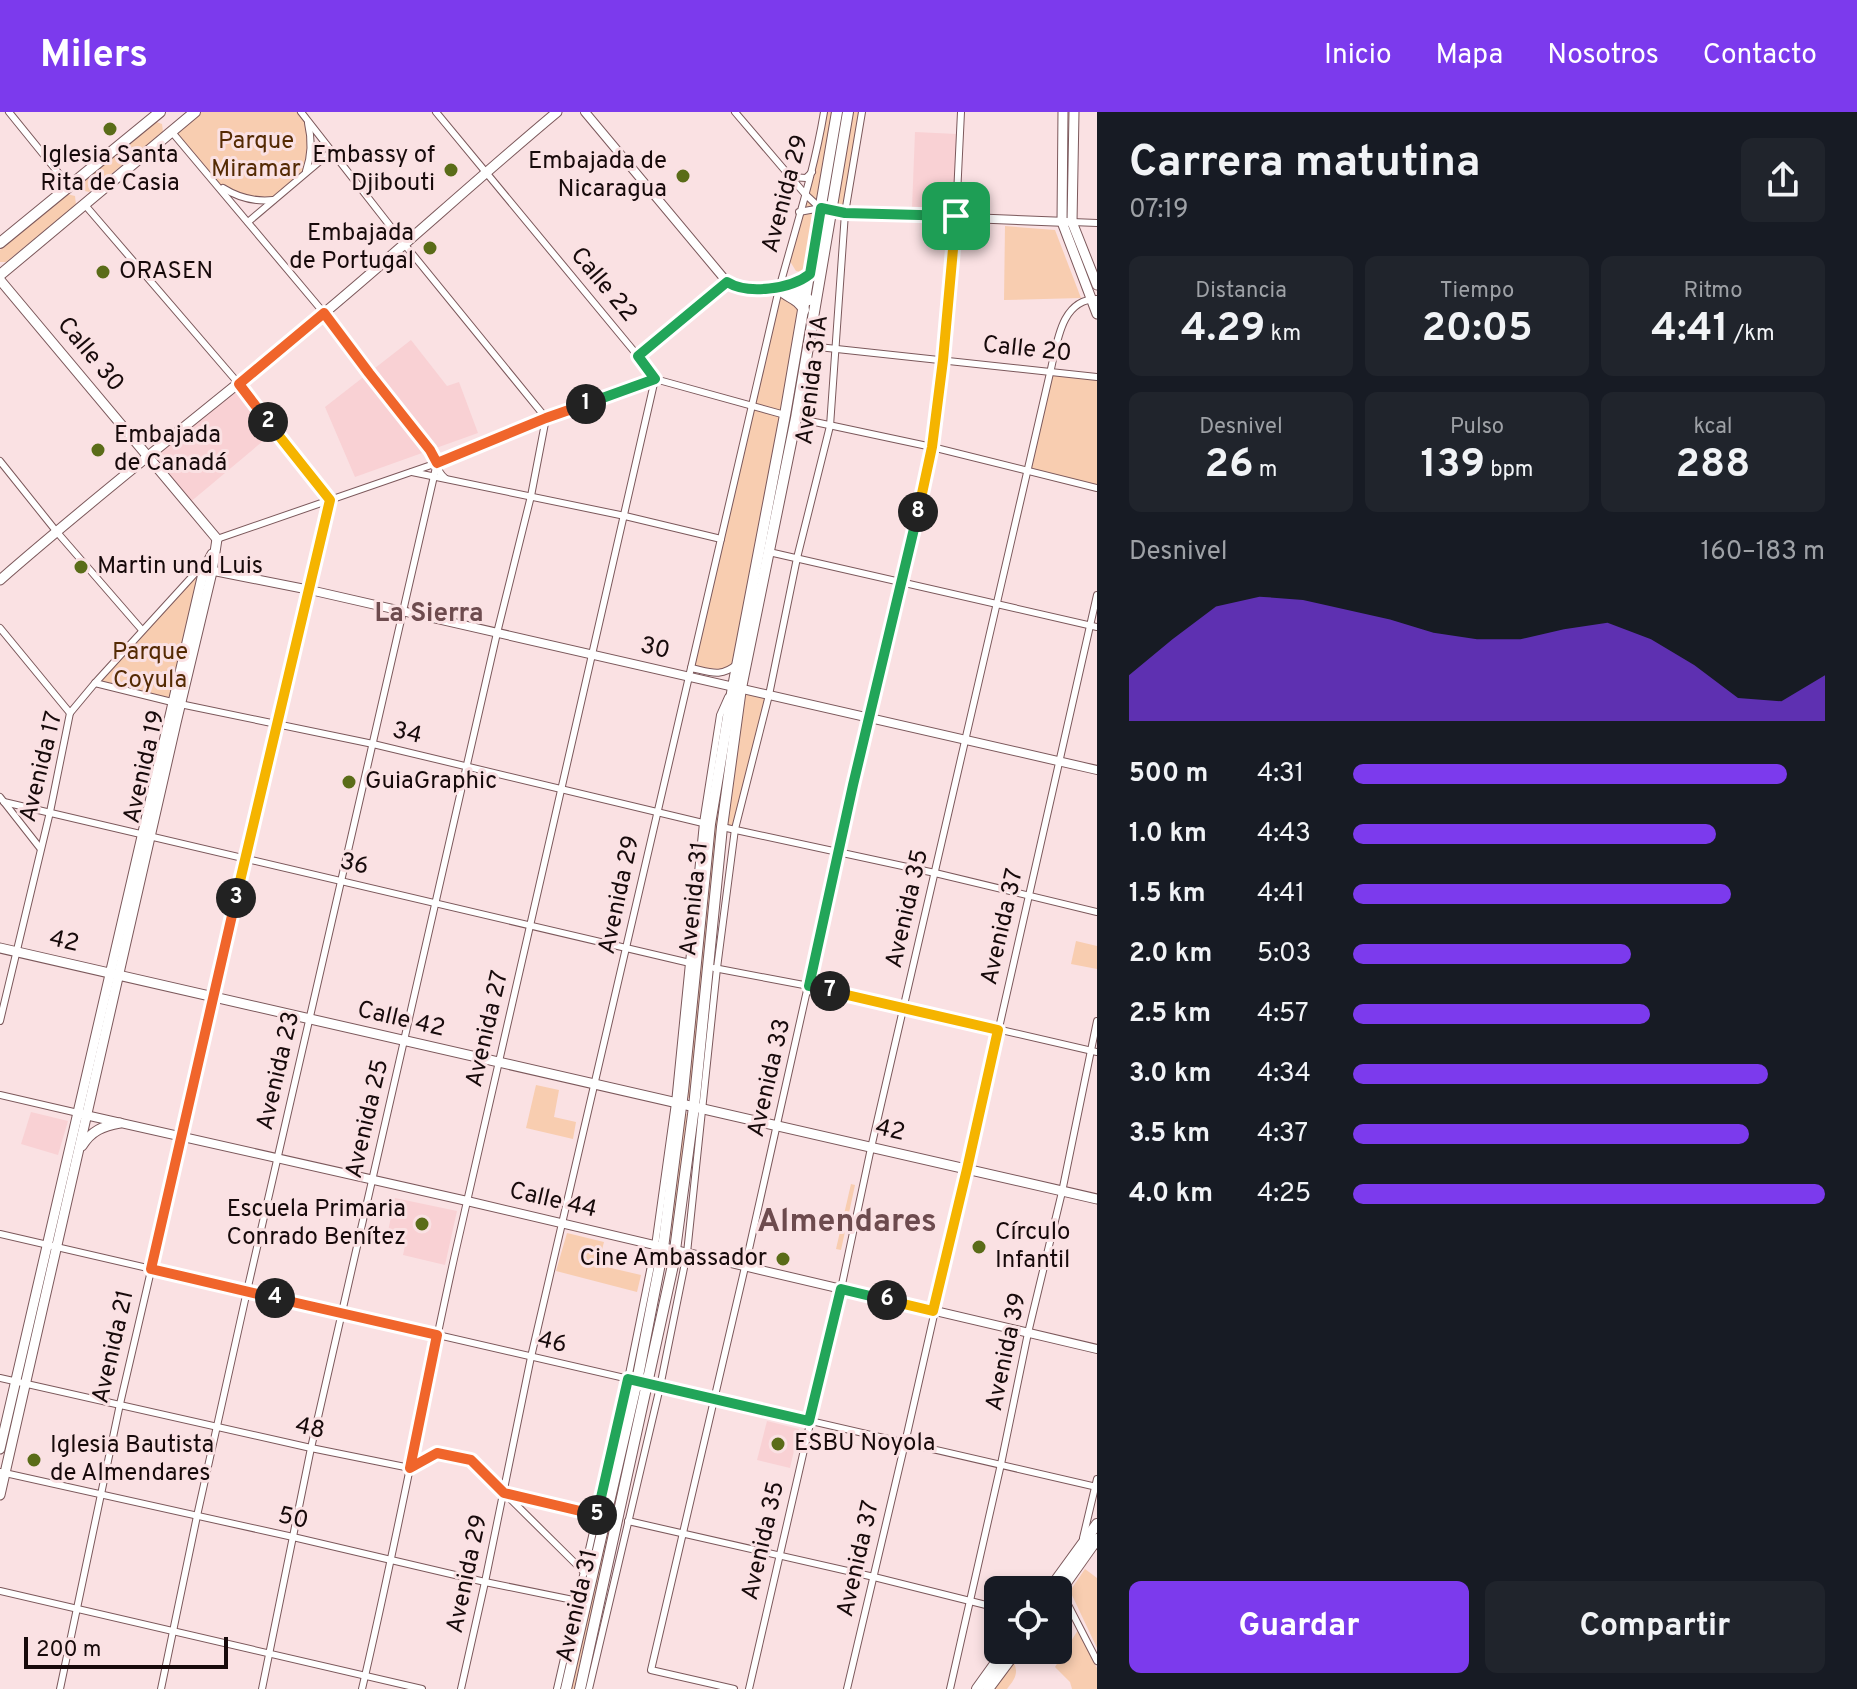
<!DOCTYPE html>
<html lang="es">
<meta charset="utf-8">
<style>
:root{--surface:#171b24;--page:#20242c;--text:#f1f3f6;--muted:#9ea1a6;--accent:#7c3aed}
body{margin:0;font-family:Overpass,sans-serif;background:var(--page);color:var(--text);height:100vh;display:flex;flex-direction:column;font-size:30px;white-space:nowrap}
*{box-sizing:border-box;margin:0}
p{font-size:26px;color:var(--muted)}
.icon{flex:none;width:44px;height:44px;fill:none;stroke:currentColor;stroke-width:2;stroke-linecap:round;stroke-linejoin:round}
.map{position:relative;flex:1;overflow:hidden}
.side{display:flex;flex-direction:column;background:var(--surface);width:760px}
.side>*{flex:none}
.tools{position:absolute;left:984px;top:1464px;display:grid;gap:16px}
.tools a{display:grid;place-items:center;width:88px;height:88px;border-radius:12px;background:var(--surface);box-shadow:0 4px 12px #0003;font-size:40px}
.scale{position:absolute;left:24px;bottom:20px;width:204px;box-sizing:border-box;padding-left:8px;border:4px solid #170a0b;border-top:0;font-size:22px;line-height:28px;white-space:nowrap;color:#170a0b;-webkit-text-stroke:6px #fae1e3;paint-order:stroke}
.pin{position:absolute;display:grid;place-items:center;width:68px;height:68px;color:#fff;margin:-34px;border-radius:16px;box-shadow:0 4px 12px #0006}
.km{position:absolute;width:40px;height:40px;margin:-20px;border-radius:50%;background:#222;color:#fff;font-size:22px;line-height:40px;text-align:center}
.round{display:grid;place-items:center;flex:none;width:84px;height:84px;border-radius:12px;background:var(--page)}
.head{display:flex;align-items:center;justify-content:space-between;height:136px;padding:0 32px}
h1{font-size:44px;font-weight:700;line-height:60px}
.metrics{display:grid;grid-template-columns:repeat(3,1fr);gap:12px;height:136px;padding:8px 32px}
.metrics div{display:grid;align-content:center;border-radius:12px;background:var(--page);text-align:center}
.metrics b{font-size:40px;font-weight:700}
.metrics small{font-size:22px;font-weight:400}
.metrics p{font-size:22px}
.chart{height:224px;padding:16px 32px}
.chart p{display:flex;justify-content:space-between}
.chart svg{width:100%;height:144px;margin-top:8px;fill:var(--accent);opacity:.7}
.cta{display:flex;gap:16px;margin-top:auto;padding:16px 32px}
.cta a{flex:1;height:92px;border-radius:12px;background:var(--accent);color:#fff;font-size:32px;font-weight:700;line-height:92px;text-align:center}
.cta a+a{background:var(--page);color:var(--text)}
ul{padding:0 32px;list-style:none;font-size:26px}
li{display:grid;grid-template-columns:128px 96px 1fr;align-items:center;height:60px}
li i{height:20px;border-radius:10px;background:var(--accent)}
header{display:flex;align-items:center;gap:48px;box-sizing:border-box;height:112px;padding:0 40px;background:var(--accent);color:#fff}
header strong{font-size:38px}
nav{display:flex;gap:44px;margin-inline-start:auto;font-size:28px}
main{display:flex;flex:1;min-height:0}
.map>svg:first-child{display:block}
.built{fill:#f9d1d4}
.green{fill:#f8cdb0}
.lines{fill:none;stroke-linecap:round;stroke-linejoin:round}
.minor-casing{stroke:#7b585b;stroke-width:8}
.tertiary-casing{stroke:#7b585b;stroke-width:10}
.secondary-casing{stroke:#7b585b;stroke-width:11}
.primary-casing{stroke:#7b585b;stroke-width:12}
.trunk-casing{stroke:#7b585b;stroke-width:12}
.minor{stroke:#fff;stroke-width:6}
.tertiary{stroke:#fff;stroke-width:8}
.secondary{stroke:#fff;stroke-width:9}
.primary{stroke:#fff;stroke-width:10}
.trunk{stroke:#fff;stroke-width:10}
.split-1-casing{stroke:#fff;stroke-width:16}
.split-2-casing{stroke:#fff;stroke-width:16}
.split-3-casing{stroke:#fff;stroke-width:16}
.split-4-casing{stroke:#fff;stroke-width:16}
.split-5-casing{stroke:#fff;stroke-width:16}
.split-6-casing{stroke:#fff;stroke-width:16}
.split-7-casing{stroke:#fff;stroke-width:16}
.split-8-casing{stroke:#fff;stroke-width:16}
.split-9-casing{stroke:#fff;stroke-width:16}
.split-1{stroke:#22a559;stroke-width:10}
.split-2{stroke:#f0652b;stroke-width:10}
.split-3{stroke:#f5b400;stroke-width:10}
.split-4{stroke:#f0652b;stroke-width:10}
.split-5{stroke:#f0652b;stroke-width:10}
.split-6{stroke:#22a559;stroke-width:10}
.split-7{stroke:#f5b400;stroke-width:10}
.split-8{stroke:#22a559;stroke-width:10}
.split-9{stroke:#f5b400;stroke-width:10}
.poi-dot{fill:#5a6c18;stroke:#fae1e3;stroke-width:3}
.labels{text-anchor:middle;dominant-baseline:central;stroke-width:6;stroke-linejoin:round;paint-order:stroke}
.park-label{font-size:24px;fill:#542a03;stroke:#fae1e3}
.poi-label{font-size:24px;fill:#170a0b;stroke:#fae1e3;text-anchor:start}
.street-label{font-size:24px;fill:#170a0b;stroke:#fae1e3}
.neighbourhood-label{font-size:26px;font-weight:bold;fill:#6d4b4e;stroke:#fae1e3}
.district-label{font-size:32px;font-weight:bold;fill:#6d4b4e;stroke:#fae1e3}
</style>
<header>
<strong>Milers</strong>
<nav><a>Inicio</a><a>Mapa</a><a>Nosotros</a><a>Contacto</a></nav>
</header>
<main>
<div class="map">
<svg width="1097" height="1577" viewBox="0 0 1097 1577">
<rect width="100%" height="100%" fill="#fae1e3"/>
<g class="built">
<polygon points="915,20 957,22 953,98 912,96"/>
<polygon points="411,228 447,274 459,270 478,321 355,365 325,295"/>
<polygon points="239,272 275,319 188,392 149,345"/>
<polygon points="31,1000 68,1009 58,1043 21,1032"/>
<polygon points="395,1086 457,1099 445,1153 403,1143 406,1129 387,1124"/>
<polygon points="767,1309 799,1317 790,1356 757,1348"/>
</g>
<g class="green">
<polygon points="195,0 301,0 311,24 305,62 274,88 260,89 216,72 171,19"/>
<polygon points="824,0 837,0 810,162 796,159 788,146"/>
<polygon points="852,0 859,0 842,98 835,96"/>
<polygon points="154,9 162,12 163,20 89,80 81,78 80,69"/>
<polygon points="67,82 75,84 76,93 6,150 0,150 0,138"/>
<polygon points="1005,114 1055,118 1081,186 1004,188"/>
<polygon points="779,177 806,184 737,552 723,557 691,556"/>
<polygon points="1050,261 1097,265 1097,376 1027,358"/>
<polygon points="194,466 197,468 187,519 169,587 100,570"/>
<polygon points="741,576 769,583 735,715 722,715"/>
<polygon points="736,580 703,857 690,986 687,986 715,714"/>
<polygon points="1076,829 1097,834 1097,857 1071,852"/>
<polygon points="536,973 559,978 554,1005 576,1010 573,1027 526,1016"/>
<polygon points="685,1002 687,1002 672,1128 670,1127"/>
<polygon points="851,1072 855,1073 841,1138 836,1137"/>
<polygon points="567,1121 604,1130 598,1153 641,1163 637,1180 556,1159"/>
<polygon points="640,1273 642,1273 574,1577 571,1577"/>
<polygon points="1085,1457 1097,1466 1097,1536 1070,1479"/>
<polygon points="1059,1489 1071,1512 1058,1532 1058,1491"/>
<polygon points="1078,1518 1097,1556 1097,1577 1072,1577 1070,1570 1055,1555"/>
<polygon points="1024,1538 1054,1538 1047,1550 1035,1545 1024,1550 1018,1546"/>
<path d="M 1014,1551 C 1019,1562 1014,1568 1007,1577 L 994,1577 Z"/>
</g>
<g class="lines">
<defs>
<g id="minor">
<polyline points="9,0 69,74"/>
<polyline points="436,0 638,244 655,267 785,303"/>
<polyline points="735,0 805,82 820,96"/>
<path d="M 171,19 L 324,201 L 369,261 L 430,338 C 436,347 436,360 445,366"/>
<path d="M 306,59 C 312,42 312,28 308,11"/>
<polyline points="791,65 806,66 812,60"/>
<path d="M 223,76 C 239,86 254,90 273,88"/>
<polyline points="799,100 821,96"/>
<polyline points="248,110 332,39"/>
<polyline points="1072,110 1097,111"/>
<polyline points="809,234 1097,265"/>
<polyline points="638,244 727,170"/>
<polyline points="796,306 932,335 1097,376"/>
<polyline points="0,349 56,419 142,518"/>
<polyline points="412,360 625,404 721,427"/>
<polyline points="217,427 437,351 546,306 655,267"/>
<polyline points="769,440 1097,515"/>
<polyline points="0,516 70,601"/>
<path d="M 691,556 C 710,560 721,566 737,552"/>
<polyline points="95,571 180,592 373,632 707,712"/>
<polyline points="0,685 40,736"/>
<polyline points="4,690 690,851"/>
<polyline points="722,715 935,761 1097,800"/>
<polyline points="714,856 809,874 1097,940"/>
<polyline points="0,909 50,700 70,601 95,571 199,457 204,457"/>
<polyline points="0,983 78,1001"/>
<polyline points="0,1122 1097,1375"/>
<polyline points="0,1266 311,1336 410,1356 437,1341 471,1348 585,1461"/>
<polyline points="0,1360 293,1425 485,1470 578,1489"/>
<polyline points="504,1381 597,1403"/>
<polyline points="628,1409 874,1465 998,1496"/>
<polyline points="1083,1426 1097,1367"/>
<polyline points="0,1479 422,1577"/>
<polyline points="1061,1479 1097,1549"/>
<polyline points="60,1577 120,1292 330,388 239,272 85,93"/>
<polyline points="161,1577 197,1404 247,1179 437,351"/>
<polyline points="262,1577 311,1336 497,521 531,384 546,306 405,133 301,0"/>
<path d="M 362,1577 C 396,1433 423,1286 455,1142 C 521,850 591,559 655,267"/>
<path d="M 461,1577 L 485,1470 L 531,1245 L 779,177 C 795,118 814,60 824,0"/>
<polyline points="557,1577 628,1267 655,1134 675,991 703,711 720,603 728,585"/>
<polyline points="589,1577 660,1275 687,1141 717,856 735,717 769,583 797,446 830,314 845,101 862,0"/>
<polyline points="734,1577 651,1558 745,1155 838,740 902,470 932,335 943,248 956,104 961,0"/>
<path d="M 749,1577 L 841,1177 L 871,1036 L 1050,261 C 1057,233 1060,187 1097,187"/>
<polyline points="847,1577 905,1331 1097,483"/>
<polyline points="950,1577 1001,1352 1028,1221 1062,1080 1097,909"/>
</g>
<g id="tertiary">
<path d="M 585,0 L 727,170 C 742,179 763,176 779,177"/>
<polyline points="829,98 845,101 1067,110"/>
<polyline points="209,458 310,478 1097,658"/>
<polyline points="81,1002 467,1089 1097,1237"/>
</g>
<g id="secondary">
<polyline points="1063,0 1062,110 1097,202"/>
<polyline points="1074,0 1072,110 1097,173"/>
<polyline points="0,168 217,427"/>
<path d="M 0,468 C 105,376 216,291 323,202 C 402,136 478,66 557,0"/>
<polyline points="0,836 1097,1087"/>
<path d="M 82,1034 C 91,1019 103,1014 120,1011"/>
<polyline points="0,1337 204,457 212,442"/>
<polyline points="0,1383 176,611 212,460 217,427"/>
</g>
<g id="primary">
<polyline points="779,177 801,181 809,188"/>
<path d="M 779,177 C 788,186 798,186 804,198"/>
<polyline points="1049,1478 1097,1412"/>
<polyline points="1058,1482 1097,1427"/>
<polyline points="566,1577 637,1269 663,1136 683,979 710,712 733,575 785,303 837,0"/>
<polyline points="580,1577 673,1153 694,995 722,715 741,576 796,306 848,0"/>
<polyline points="977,1577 1005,1538"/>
<polyline points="988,1577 1017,1538"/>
</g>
<g id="trunk">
<polyline points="0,131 160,0"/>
<polyline points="0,163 195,0"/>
</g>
</defs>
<use href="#minor" class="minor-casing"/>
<use href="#tertiary" class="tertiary-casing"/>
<use href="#secondary" class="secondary-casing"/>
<use href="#primary" class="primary-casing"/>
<use href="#trunk" class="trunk-casing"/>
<use href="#minor" class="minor"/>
<use href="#tertiary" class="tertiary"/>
<use href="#secondary" class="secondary"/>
<use href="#primary" class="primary"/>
<use href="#trunk" class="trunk"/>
</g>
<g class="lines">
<defs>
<path id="split-1" d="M 586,292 L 655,267 L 638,244 L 727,170 C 748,183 791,177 810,162 L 821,96 L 845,101 L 956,104"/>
<polyline id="split-2" points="268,310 239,272 324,201 369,261 430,338 437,351 546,306 586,292"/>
<polyline id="split-3" points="236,786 330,388 268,310"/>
<polyline id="split-4" points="236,786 151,1157 275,1186"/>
<polyline id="split-5" points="275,1186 437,1223 410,1356 437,1341 471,1348 504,1381 597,1403"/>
<polyline id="split-6" points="597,1403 628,1267 809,1309 841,1177 887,1188"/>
<polyline id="split-7" points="830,879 998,918 967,1057 933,1199 887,1188"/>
<polyline id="split-8" points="830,879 809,874 853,673 918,400"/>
<polyline id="split-9" points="918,400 932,335 943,248 956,104"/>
</defs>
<use href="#split-1" class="split-1-casing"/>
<use href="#split-2" class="split-2-casing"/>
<use href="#split-3" class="split-3-casing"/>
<use href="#split-4" class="split-4-casing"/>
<use href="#split-5" class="split-5-casing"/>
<use href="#split-6" class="split-6-casing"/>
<use href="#split-7" class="split-7-casing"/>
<use href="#split-8" class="split-8-casing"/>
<use href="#split-9" class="split-9-casing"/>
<use href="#split-1" class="split-1"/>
<use href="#split-2" class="split-2"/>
<use href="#split-3" class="split-3"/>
<use href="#split-4" class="split-4"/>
<use href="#split-5" class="split-5"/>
<use href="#split-6" class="split-6"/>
<use href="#split-7" class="split-7"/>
<use href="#split-8" class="split-8"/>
<use href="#split-9" class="split-9"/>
</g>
<g class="poi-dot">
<circle cx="110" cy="17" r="8"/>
<circle cx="451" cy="58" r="8"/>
<circle cx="683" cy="64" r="8"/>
<circle cx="430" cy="136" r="8"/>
<circle cx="103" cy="160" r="8"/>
<circle cx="98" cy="338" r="8"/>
<circle cx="81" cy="455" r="8"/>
<circle cx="349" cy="670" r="8"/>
<circle cx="422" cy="1112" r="8"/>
<circle cx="979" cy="1135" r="8"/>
<circle cx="783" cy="1147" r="8"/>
<circle cx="778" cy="1332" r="8"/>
<circle cx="34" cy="1348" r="8"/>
</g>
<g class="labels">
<g class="park-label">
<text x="256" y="30">Parque<tspan x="256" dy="28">Miramar</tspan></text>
<text x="150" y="541">Parque<tspan x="150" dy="28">Coyula</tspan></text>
</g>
<g class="poi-label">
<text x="110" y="44" text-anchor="middle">Iglesia Santa<tspan x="110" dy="28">Rita de Casia</tspan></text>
<text x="435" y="44" text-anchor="end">Embassy of<tspan x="435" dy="28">Djibouti</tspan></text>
<text x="667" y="50" text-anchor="end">Embajada de<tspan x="667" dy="28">Nicaragua</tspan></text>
<text x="414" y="122" text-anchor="end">Embajada<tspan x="414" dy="28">de Portugal</tspan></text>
<text x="119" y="160">ORASEN</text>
<text x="114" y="324">Embajada<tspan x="114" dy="28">de Canadá</tspan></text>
<text x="97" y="455">Martin und Luis</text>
<text x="365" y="670">GuiaGraphic</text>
<text x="406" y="1098" text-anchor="end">Escuela Primaria<tspan x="406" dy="28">Conrado Benítez</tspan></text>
<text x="995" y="1121">Círculo<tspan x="995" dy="28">Infantil</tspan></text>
<text x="767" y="1147" text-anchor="end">Cine Ambassador</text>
<text x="794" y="1332">ESBU Noyola</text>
<text x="50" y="1334">Iglesia Bautista<tspan x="50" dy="28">de Almendares</tspan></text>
</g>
<g class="street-label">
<text transform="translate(786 82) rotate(-75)">Avenida 29</text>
<text transform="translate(603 173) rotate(50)">Calle 22</text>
<text transform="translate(1027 238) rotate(6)">Calle 20</text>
<text transform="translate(90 243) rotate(50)">Calle 30</text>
<text transform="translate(813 268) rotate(-83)">Avenida 31A</text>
<text transform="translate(655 537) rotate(13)">30</text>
<text transform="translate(407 622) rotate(13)">34</text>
<text transform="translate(42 655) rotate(-76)">Avenida 17</text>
<text transform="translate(145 655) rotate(-77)">Avenida 19</text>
<text transform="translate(354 753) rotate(13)">36</text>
<text transform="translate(620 783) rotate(-78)">Avenida 29</text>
<text transform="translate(695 787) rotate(-84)">Avenida 31</text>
<text transform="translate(908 797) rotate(-77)">Avenida 35</text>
<text transform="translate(1003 815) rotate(-77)">Avenida 37</text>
<text transform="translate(64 830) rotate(13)">42</text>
<text transform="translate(401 908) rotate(13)">Calle 42</text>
<text transform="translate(488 917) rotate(-77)">Avenida 27</text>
<text transform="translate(279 959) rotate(-77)">Avenida 23</text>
<text transform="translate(770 966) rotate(-77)">Avenida 33</text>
<text transform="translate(368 1007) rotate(-77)">Avenida 25</text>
<text transform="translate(890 1019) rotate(13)">42</text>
<text transform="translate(553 1089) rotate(13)">Calle 44</text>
<text transform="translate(552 1231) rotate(13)">46</text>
<text transform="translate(114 1235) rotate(-77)">Avenida 21</text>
<text transform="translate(1007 1240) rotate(-78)">Avenida 39</text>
<text transform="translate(310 1317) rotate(12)">48</text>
<text transform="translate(293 1407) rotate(13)">50</text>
<text transform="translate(764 1429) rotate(-77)">Avenida 35</text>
<text transform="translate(859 1447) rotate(-77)">Avenida 37</text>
<text transform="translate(468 1462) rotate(-78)">Avenida 29</text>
<text transform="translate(578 1494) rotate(-77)">Avenida 31</text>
</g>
<g class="neighbourhood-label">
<text x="429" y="502">La Sierra</text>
</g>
<g class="district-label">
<text x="847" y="1111">Almendares</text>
</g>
</g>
</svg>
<div class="tools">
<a><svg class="icon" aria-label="locate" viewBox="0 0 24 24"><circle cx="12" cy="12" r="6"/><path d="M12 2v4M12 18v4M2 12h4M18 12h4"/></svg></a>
</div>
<div class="scale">200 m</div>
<div class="pin" style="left:956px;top:104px;background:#1e9e55"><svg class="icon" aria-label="arrive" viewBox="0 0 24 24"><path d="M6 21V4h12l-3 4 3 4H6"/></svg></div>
<b class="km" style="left:586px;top:292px">1</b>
<b class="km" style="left:268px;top:310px">2</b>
<b class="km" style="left:236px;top:786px">3</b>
<b class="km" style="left:275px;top:1186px">4</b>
<b class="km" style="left:597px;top:1403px">5</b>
<b class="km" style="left:887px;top:1188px">6</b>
<b class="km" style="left:830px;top:879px">7</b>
<b class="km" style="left:918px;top:400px">8</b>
</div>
<section class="side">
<div class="head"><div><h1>Carrera matutina</h1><p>07:19</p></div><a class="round"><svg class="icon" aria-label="share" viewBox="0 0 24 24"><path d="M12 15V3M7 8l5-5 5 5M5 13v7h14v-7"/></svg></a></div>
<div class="metrics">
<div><p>Distancia</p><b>4.29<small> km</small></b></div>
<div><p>Tiempo</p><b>20:05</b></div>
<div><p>Ritmo</p><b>4:41<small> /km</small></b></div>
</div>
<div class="metrics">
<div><p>Desnivel</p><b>26<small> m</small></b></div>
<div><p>Pulso</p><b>139<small> bpm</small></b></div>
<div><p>kcal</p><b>288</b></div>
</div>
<div class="chart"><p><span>Desnivel</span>160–183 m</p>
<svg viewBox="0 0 160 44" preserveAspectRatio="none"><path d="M0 44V30L10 19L20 9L30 6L40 7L50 10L60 13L70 17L80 19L90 19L100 16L110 14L120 19L130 27L140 37L150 38L160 30V44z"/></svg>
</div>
<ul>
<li><b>500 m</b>4:31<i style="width:92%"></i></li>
<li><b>1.0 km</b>4:43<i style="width:77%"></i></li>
<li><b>1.5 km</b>4:41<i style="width:80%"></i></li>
<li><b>2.0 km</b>5:03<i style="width:59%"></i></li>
<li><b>2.5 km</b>4:57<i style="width:63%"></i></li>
<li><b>3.0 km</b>4:34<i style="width:88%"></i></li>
<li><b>3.5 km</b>4:37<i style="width:84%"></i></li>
<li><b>4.0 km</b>4:25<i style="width:100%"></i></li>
</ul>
<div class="cta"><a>Guardar</a><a>Compartir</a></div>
</section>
</main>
